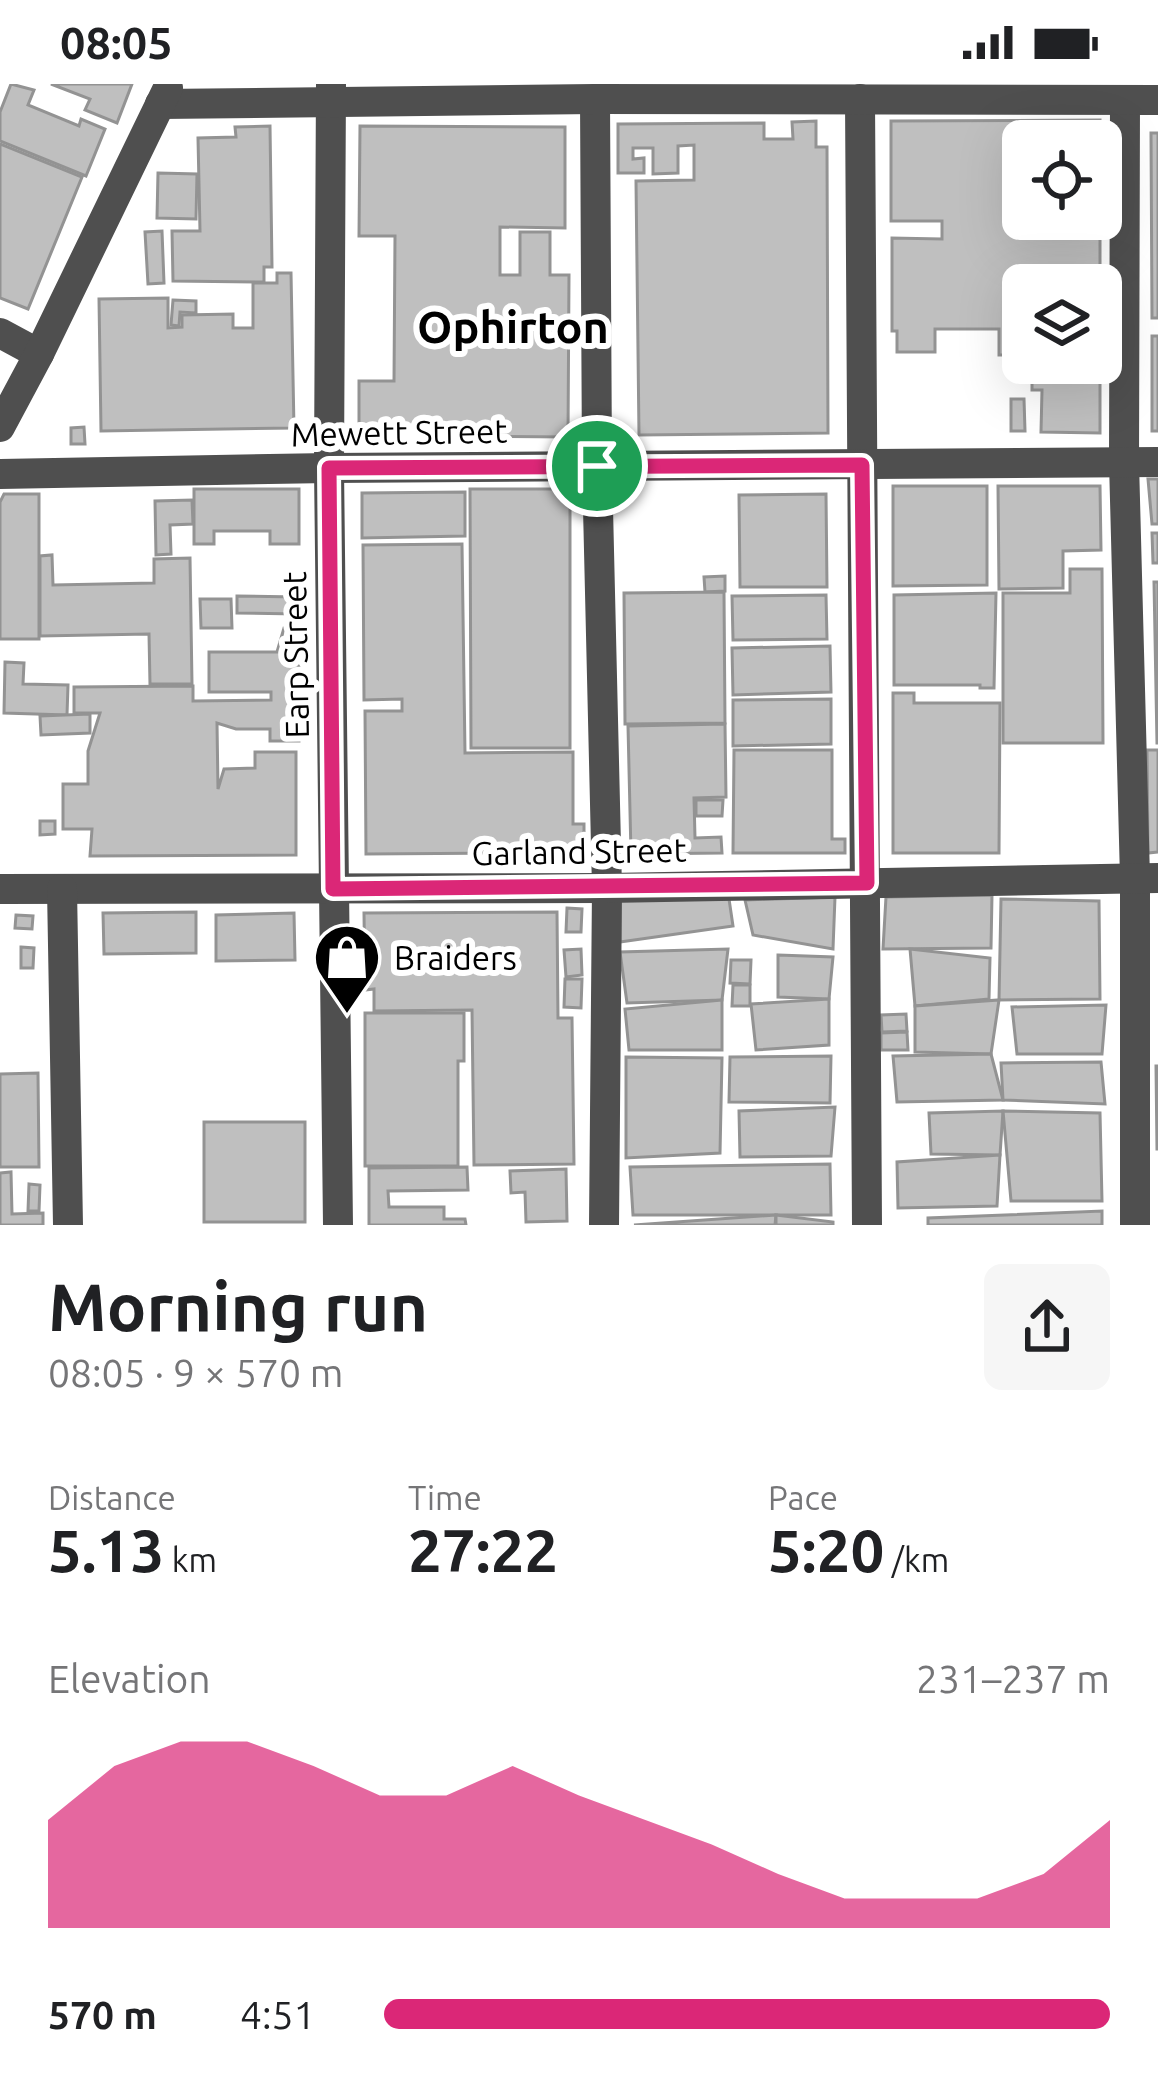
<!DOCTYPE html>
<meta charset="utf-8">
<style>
:root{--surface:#fff;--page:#f6f6f6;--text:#202124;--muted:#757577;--accent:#db2777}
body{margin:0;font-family:Ubuntu,sans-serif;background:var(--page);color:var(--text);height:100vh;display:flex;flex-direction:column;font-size:45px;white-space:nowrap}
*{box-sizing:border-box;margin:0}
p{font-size:39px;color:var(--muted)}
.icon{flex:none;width:66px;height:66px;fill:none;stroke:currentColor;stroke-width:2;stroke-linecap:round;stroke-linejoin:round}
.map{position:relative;height:1141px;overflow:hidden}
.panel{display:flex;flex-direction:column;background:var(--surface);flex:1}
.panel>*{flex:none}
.buttons{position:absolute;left:1002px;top:36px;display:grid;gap:24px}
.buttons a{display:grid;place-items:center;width:120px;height:120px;border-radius:18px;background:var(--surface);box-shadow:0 12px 48px #0002;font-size:60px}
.pin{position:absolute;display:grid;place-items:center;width:102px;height:102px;color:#fff;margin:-51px;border:6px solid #fff;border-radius:50%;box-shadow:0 3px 12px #0007}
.round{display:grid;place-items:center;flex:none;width:126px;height:126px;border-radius:18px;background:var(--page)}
.headline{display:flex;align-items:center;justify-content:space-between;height:204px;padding:0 48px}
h1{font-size:66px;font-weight:700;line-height:90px}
.stats{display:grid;grid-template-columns:repeat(3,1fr);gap:18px;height:204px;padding:12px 48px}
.stats div{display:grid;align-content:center}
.stats b{font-size:60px;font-weight:700}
.stats small{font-size:33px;font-weight:400}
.stats p{font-size:33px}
.chart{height:336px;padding:24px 48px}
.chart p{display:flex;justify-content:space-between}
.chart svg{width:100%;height:216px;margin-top:12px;fill:var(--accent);opacity:.7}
ul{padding:0 48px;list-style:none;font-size:39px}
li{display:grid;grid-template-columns:192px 144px 1fr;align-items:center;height:90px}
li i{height:30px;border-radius:15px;background:var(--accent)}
.status{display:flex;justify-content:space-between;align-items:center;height:84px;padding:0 60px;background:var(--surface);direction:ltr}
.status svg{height:33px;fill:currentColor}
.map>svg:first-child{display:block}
.building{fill:#bfbfbf;stroke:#939393;stroke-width:3}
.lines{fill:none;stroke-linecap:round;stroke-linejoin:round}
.minor{stroke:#4f4f4f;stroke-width:30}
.route-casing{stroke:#fff;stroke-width:24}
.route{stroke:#db2777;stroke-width:15}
.labels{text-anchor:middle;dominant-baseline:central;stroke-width:12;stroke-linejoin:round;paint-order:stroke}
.street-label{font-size:33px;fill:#000;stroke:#fff}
.poi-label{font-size:33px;fill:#000;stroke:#fff;text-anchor:start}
.district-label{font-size:45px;font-weight:bold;fill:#000;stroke:#fff}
</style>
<div class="status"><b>08:05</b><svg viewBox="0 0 49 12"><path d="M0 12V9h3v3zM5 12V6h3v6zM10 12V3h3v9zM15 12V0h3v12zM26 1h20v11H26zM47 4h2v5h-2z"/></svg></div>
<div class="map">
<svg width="1158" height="1141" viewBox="0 0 1158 1141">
<rect width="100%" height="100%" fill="#fff"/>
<g class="building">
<polygon points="11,0 34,6 28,21 79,42 81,35 105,45 86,92 0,57 0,28"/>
<polygon points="51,0 132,0 117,39 85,26 90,15"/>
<polygon points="1100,36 1100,57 1023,57 1023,135 1100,135 1100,201 1023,201 1023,271 999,271 999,245 935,245 935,268 897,268 897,247 892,247 892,154 942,155 942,137 891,137 891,37"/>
<polygon points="816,37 816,63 827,63 828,349 639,351 636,97 694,96 694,61 678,62 678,89 653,90 653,64 633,64 633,75 644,74 644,89 618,89 618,40 764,39 764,55 793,55 792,38"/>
<polygon points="270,42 272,183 264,183 264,198 173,197 172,147 200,147 198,54 236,53 235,43"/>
<polygon points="360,42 565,43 565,144 500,143 500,191 520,191 520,148 550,148 550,191 569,191 568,353 464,352 464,344 359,342 359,297 394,297 395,152 359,152"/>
<polygon points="1151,49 1158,49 1158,234 1152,234"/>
<polygon points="0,60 82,93 28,225 0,214"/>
<polygon points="158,89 197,90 196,135 157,134"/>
<polygon points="162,147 164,199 148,200 145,148"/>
<polygon points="277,189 291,189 294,344 101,347 99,215 168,214 168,244 182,243 182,231 233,230 233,244 253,244 253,199 277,199"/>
<polygon points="173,216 196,217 196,229 180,228 179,242 171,241"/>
<rect x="1152" y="252" width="6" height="95"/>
<polygon points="1032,279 1100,279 1100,349 1041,348 1042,306 1032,306"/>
<polygon points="1011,315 1024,315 1025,347 1011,347"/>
<polygon points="84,343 85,360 71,360 71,344"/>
<polygon points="1148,395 1158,395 1158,440 1152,440"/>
<polygon points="893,402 987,402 987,501 893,502"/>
<polygon points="998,402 1100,402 1101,466 1063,467 1063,504 999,505"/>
<polygon points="194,405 299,405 299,460 270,460 270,447 214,447 214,460 194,460"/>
<polygon points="470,405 570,405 570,664 471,664"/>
<polygon points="465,408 465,452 362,454 362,409"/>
<polygon points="4,410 39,410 39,555 0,555 0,418"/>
<polygon points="826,410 827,503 740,503 739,411"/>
<polygon points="192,416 193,440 170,441 171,470 156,471 155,417"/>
<polygon points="1152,449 1158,449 1158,479 1153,479"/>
<polygon points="462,460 465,669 573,668 573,740 584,740 584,779 513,780 513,769 366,770 365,627 402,627 402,615 364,616 363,461"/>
<polygon points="52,471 53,501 154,499 154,475 190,474 192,600 150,600 149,550 40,552 40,472"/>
<polygon points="1070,485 1102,485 1103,659 1003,659 1003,509 1070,509"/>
<polygon points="725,492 725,507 705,508 704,493"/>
<polygon points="1154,498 1158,498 1158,659 1157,659"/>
<polygon points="724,508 725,639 625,640 624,509"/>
<polygon points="996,509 994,604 980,604 980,601 894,601 894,511"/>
<polygon points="826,511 827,555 733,556 732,512"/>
<polygon points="237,512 297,513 297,530 237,529"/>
<polygon points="200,515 231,515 232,544 201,544"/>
<polygon points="284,544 299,544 299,657 270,657 270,645 236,645 217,639 218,705 224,685 255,684 255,668 296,668 296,771 90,772 92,745 63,745 63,700 88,700 88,667 100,629 74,629 74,603 193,602 193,617 271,616 271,608 209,608 209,568 277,568"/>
<polygon points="830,562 831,608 733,611 732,564"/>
<polygon points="5,578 24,579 23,600 68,601 67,631 4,629"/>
<polygon points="893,609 914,609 914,619 1000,619 999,769 893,769"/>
<polygon points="831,615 831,660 733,662 733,616"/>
<polygon points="90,630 90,649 41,651 40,632"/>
<polygon points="725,640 726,713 694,714 695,754 721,753 722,769 631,770 628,642"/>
<polygon points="734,666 832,666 832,755 845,755 845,769 733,769"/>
<polygon points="1147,666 1158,666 1158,768 1148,769"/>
<polygon points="696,716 723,716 722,732 696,732"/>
<polygon points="40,737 55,737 55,750 40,751"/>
<polygon points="620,810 729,815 733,842 620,858"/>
<polygon points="992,811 991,864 883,865 886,813"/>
<polygon points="835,813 833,865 753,851 745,816"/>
<polygon points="1001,815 1099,817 1100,915 999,916"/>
<polygon points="567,824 582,825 581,848 566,848"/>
<polygon points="196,828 196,869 104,870 103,829"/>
<polygon points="557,828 558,934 572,934 574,1080 474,1081 472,926 374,927 374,905 365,906 364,829"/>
<polygon points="294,829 295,876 216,877 216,831"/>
<polygon points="16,831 33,832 32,845 15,844"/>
<polygon points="21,863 34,864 33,884 21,884"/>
<polygon points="581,865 582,891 566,893 564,866"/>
<polygon points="728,865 722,916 627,919 620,868"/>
<polygon points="910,865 990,874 989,915 915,922"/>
<polygon points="778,871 833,873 829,915 778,913"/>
<polygon points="731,876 751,876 750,900 730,899"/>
<polygon points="565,895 582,895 581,924 564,923"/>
<polygon points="733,901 750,901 750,922 732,922"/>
<polygon points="829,915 829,961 756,966 751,920"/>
<polygon points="722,916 722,966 629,966 625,925"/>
<polygon points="999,916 991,970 915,968 915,922"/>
<polygon points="1106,921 1102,970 1017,970 1012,923"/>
<polygon points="365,929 464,929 464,977 458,977 458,1082 365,1082"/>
<polygon points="906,930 907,947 882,948 881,931"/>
<polygon points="907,948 908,966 881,966 881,949"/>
<polygon points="991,970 1003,1016 897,1018 893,972"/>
<polygon points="831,972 830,1019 729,1018 730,973"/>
<polygon points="626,973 722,974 720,1069 626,1074"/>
<polygon points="1101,978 1105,1020 1003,1016 1001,979"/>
<polygon points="1156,982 1158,982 1158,1065 1157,1065"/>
<polygon points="38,989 39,1083 0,1083 0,990"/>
<polygon points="835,1023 831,1072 740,1073 739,1027"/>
<polygon points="1003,1027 1000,1071 931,1070 929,1029"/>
<polygon points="1003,1027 1100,1029 1102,1117 1011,1117"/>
<rect x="204" y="1038" width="101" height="100"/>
<polygon points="1000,1071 997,1122 898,1124 897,1078"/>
<polygon points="830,1080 831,1131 633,1131 630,1083"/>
<polygon points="467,1083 468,1106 388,1107 389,1123 444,1123 444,1135 465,1135 466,1141 369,1141 369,1084"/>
<polygon points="566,1085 567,1137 526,1138 525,1108 511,1109 510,1087"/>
<polygon points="11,1088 12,1130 43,1129 43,1141 0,1141 0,1089"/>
<polygon points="29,1100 40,1101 39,1127 28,1127"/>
<polygon points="1102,1127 1102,1141 928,1141 928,1134"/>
<polygon points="776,1131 775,1141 634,1141"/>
<polygon points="776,1131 833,1138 833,1141 776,1141"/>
</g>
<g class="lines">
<g class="minor">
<polyline points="331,0 329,384 338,1141"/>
<polyline points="595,15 597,382 607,804 604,1141"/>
<polyline points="860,15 867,1141"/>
<polyline points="1125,16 1124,378 1135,794 1135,1141"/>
<polyline points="160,20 595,15 1158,16"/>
<polyline points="0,249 39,270"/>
<polyline points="0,343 39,270 168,4"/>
<polyline points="0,390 329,384 1158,378"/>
<polyline points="0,805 607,804 1158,794"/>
<polyline points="62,805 68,1141"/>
</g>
</g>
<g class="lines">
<defs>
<polygon id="route" points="862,381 867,799 333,805 329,384"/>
</defs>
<use href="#route" class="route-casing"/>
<use href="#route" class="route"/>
</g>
<defs>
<symbol id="shop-pin" viewBox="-11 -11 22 30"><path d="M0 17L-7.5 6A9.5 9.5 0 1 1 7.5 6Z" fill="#000" stroke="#fff"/><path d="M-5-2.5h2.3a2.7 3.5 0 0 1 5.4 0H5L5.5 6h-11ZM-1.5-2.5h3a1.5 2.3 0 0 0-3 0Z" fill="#fff"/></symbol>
</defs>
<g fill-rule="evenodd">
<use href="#shop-pin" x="309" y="835" width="76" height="104"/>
</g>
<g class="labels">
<g class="street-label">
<text transform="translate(399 348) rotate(-1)">Mewett Street</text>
<text transform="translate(295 571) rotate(-91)">Earp Street</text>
<text transform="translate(579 767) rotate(-1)">Garland Street</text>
</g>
<g class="poi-label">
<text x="394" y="873">Braiders</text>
</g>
<g class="district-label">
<text x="513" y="242">Ophirton</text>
</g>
</g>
</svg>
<div class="buttons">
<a><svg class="icon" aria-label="locate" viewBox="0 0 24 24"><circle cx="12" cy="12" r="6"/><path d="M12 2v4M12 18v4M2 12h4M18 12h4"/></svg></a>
<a><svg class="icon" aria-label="layers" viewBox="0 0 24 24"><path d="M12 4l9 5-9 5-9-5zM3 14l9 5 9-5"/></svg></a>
</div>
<div class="pin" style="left:597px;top:382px;background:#1e9e55"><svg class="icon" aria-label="arrive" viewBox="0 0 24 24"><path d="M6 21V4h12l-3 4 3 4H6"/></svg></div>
</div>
<section class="panel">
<div class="headline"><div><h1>Morning run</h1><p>08:05 · 9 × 570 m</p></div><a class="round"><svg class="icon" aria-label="share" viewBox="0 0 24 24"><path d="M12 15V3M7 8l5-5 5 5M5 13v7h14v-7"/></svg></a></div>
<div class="stats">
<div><p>Distance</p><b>5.13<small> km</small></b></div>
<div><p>Time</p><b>27:22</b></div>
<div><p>Pace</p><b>5:20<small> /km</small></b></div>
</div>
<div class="chart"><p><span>Elevation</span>231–237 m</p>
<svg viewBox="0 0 160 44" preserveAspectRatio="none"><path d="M0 44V22L10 11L20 6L30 6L40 11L50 17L60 17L70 11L80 17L90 22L100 27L110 33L120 38L130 38L140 38L150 33L160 22V44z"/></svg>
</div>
<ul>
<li><b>570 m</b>4:51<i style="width:100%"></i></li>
</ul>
</section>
